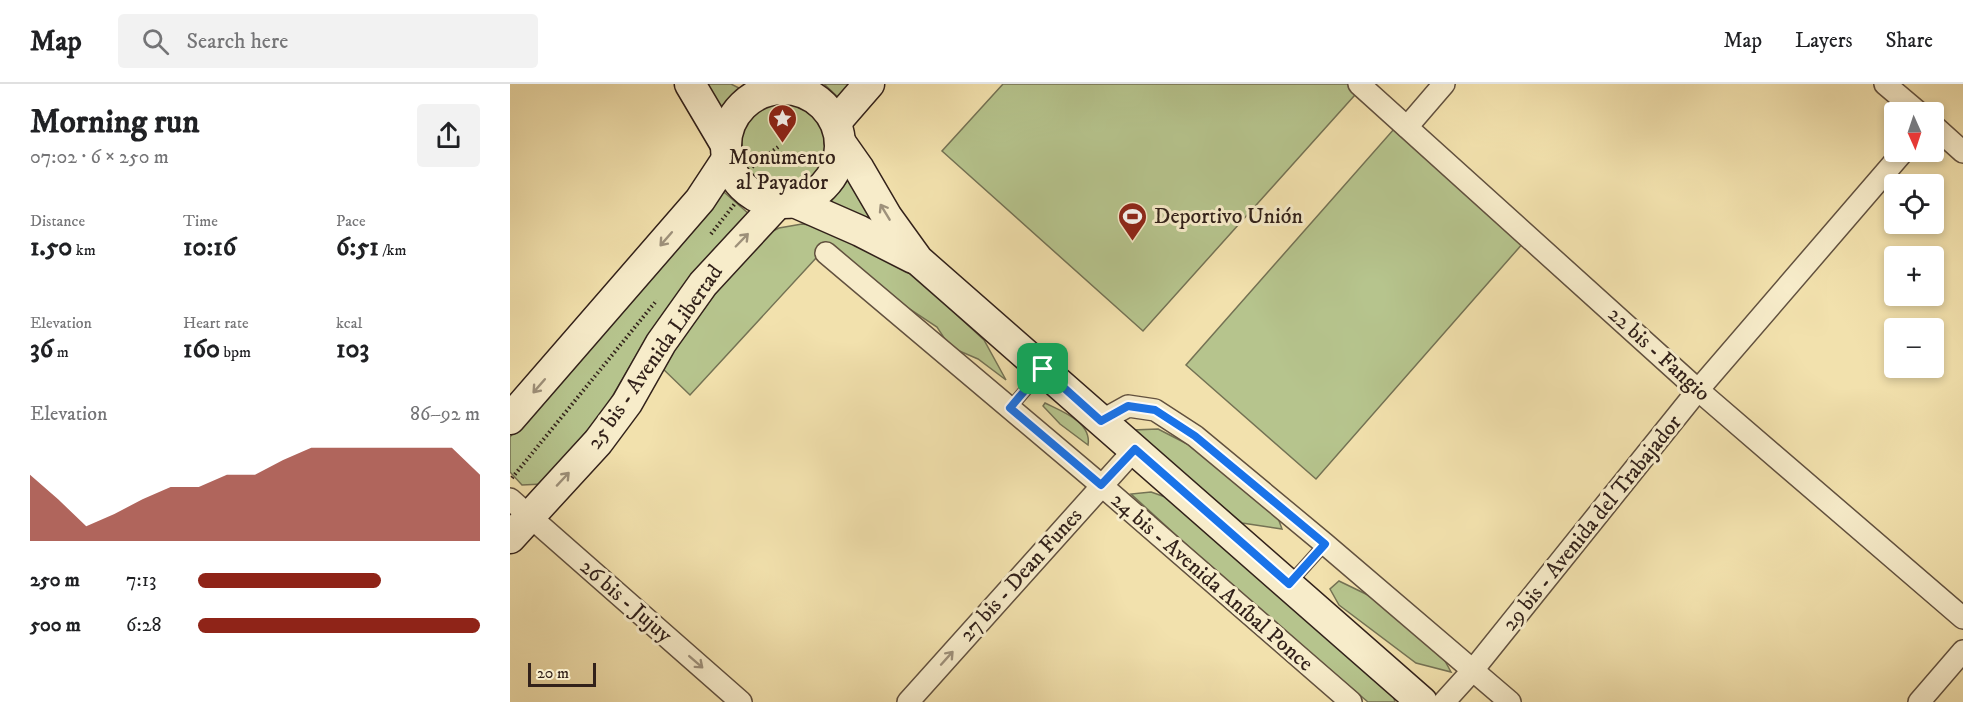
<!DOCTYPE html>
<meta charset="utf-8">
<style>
:root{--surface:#fff;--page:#f2f2f2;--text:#202124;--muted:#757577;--line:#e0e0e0;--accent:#8f2418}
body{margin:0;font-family:"IM FELL DW Pica",serif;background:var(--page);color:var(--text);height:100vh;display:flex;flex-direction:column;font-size:22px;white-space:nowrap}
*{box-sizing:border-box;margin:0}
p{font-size:20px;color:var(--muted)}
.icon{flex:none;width:33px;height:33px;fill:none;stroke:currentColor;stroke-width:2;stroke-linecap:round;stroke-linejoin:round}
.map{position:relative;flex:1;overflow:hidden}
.panel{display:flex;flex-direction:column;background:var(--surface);width:510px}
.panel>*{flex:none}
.needle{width:39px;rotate:177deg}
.buttons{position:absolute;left:1374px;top:18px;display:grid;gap:12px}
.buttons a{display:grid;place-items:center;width:60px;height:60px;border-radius:6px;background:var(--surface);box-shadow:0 3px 9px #0003;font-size:30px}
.scale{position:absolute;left:18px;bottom:15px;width:68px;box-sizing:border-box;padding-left:6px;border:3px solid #32211a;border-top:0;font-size:16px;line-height:21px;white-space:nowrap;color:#32211a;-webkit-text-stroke:4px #f7ecca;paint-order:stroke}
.pin{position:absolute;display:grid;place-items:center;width:51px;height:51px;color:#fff;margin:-26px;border-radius:12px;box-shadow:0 3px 9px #0006}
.round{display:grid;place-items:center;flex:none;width:63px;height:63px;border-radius:6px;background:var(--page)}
.summary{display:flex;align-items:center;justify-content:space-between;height:102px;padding:0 30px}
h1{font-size:33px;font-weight:700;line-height:45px}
.stats{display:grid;grid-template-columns:repeat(3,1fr);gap:9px;height:102px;padding:6px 30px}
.stats div{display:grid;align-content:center}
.stats b{font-size:26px;font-weight:700}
.stats small{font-size:16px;font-weight:400}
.stats p{font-size:16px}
.chart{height:168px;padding:12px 30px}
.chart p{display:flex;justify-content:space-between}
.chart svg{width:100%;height:108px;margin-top:6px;fill:var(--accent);opacity:.7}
ul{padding:0 30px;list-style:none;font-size:20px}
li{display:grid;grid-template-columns:96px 72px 1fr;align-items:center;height:45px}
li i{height:15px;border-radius:8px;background:var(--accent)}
header{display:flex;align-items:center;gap:36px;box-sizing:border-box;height:84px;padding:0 30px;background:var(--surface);border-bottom:2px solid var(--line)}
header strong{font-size:28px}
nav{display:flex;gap:33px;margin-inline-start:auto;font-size:21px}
.search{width:420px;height:54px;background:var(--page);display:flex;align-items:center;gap:15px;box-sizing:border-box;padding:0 21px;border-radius:6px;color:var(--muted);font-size:22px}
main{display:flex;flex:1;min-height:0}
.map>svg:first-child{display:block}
.green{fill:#b6c48d;stroke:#747254;stroke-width:1.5}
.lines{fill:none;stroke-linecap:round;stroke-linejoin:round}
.service-casing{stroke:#62513f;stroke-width:14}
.minor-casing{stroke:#62513f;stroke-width:24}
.secondary-casing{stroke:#32211a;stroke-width:33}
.path{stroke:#32211a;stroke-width:4;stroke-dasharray:1.5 3;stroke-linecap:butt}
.service{stroke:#f7ecca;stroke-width:10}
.minor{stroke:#f7ecca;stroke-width:21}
.secondary{stroke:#f7ecca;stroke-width:30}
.oneway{stroke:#9e917b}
.route-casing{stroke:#fff;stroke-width:12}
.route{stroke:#1a73e8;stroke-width:8}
.labels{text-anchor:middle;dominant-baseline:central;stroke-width:6;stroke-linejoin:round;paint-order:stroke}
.poi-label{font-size:22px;fill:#32211a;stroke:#f7ecca}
.street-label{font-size:22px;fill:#32211a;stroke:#f7ecca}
</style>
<header>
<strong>Map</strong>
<div class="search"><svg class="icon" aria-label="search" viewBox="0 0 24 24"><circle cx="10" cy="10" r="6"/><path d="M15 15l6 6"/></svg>Search here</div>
<nav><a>Map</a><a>Layers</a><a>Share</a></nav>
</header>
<main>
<section class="panel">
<div class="summary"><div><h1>Morning run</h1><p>07:02 · 6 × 250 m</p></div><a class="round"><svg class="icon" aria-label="share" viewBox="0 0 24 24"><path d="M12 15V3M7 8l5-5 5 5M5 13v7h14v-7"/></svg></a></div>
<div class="stats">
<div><p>Distance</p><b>1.50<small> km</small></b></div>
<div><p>Time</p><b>10:16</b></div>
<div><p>Pace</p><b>6:51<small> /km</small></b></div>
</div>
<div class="stats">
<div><p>Elevation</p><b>36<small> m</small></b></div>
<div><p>Heart rate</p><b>160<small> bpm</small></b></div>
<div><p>kcal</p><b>103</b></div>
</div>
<div class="chart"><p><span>Elevation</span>86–92 m</p>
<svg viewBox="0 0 160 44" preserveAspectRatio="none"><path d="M0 44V17L10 27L20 38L30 33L40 27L50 22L60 22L70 17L80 17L90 11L100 6L110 6L120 6L130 6L140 6L150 6L160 17V44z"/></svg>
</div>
<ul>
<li><b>250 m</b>7:13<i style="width:65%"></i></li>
<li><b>500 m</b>6:28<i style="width:100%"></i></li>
</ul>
</section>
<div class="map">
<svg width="1453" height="618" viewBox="0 0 1453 618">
<rect width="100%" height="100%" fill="#f2e1ad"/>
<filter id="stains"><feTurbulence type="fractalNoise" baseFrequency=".00333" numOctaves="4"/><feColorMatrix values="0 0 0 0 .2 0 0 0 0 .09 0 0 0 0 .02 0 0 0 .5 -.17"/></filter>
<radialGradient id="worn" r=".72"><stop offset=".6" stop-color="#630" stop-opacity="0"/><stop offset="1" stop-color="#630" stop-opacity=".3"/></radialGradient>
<g class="green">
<polygon points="189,0 221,0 229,4 209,28"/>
<polygon points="314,0 338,0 331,16"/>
<polygon points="493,0 851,0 853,2 633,247 432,67"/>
<circle cx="274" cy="62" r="45"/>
<polygon points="884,45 1014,158 806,395 676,281"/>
<polygon points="341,92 385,157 315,125"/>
<polygon points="214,108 239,130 184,191 137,253 95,325 33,400 12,401 0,388 0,353"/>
<polygon points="292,140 316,143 393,181 474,256 496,296 468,275 440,263 427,243 398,224 335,172 307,173 180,311 151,283 225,183 251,153 269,144"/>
<path d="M 535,319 C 551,327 582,338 578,361 L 550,340 L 533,322 Z"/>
<polygon points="648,345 687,365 768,434 772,445 732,439 623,346"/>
<polygon points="641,408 661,415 880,601 885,618 858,618 715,496 621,410"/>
<polygon points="829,497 862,513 935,577 941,588 906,579 829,521 820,505"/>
</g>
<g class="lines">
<defs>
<g id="service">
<polyline points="500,324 531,288"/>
<polyline points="779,500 815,460"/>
</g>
<g id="minor">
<polyline points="849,0 1188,306 1453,534"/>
<polyline points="1375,0 1408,28"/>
<polyline points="1424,42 1453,68"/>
<polyline points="897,43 934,0"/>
<polyline points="316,169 591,401 841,618"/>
<polyline points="591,337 618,322 645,326 685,352 815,460 1000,618"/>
<polyline points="0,415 231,618"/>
<polyline points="398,618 625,365"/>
<polyline points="934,618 963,586 1188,306 1393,68"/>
<polyline points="1409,618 1453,567"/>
</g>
<g id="secondary">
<polyline points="180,0 216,61"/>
<circle cx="273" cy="62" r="57"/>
<polyline points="326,38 359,0"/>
<polyline points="330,58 349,85 377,133 408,176 912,618"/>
<polyline points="284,118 350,147 403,174"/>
<polyline points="0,335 190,116 217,75"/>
<polyline points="0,454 88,358 117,319 151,259 193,200 268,119"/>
</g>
</defs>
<use href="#service" class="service-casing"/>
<use href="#minor" class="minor-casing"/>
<use href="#secondary" class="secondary-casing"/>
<g class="path">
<polyline points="242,83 268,63"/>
<polyline points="201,150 227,117 226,109"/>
<polyline points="2,394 147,216"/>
</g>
<use href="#service" class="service"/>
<use href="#minor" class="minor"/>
<use href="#secondary" class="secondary"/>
</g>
<defs><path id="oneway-shaft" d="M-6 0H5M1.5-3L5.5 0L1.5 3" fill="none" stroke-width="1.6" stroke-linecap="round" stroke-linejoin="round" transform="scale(1.5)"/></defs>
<g class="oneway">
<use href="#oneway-shaft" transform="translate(375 128) rotate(-121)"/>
<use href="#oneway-shaft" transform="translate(156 155) rotate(131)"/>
<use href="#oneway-shaft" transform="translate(232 156) rotate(-46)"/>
<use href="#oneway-shaft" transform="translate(29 302) rotate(131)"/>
<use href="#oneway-shaft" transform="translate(53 395) rotate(-47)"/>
<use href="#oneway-shaft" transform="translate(437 574) rotate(-48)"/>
<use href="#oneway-shaft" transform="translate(186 578) rotate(41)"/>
</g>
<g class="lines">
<defs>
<polygon id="route" points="533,285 591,337 618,322 645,326 685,352 815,460 779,500 625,365 591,401 500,324"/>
</defs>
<use href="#route" class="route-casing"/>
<use href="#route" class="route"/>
</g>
<defs>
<symbol id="sight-pin" viewBox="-11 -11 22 30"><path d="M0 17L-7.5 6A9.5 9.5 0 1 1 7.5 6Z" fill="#8f2418" stroke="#f7ecca"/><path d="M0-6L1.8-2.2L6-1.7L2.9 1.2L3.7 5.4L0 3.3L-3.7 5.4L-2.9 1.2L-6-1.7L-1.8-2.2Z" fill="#fff"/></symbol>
<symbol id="stadium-pin" viewBox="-11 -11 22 30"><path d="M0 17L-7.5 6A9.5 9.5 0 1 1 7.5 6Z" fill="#8f2418" stroke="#f7ecca"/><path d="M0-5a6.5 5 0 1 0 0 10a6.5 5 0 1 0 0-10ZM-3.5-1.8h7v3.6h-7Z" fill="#fff"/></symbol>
</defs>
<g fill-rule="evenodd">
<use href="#sight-pin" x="256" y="18" width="33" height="45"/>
<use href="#stadium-pin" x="606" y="116" width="33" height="45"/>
</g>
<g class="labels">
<g class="poi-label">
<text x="272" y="73">Monumento<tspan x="272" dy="25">al Payador</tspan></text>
<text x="644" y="132" text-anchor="start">Deportivo Unión</text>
</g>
<g class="street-label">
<text transform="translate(1149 270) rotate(42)">22 bis - Fangio</text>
<text transform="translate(145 273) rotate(-55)">25 bis - Avenida Libertad</text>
<text transform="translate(1082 439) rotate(-51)">29 bis - Avenida del Trabajador</text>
<text transform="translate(511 491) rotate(-48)">27 bis - Dean Funes</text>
<text transform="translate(702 498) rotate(41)">24 bis - Avenida Aníbal Ponce</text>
<text transform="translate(116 517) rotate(41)">26 bis - Jujuy</text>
</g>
</g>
<rect width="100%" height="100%" filter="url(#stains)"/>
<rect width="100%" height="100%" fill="url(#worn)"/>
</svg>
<div class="buttons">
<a><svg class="needle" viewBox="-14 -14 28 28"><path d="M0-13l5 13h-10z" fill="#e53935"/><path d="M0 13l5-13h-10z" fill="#757577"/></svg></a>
<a><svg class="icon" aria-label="locate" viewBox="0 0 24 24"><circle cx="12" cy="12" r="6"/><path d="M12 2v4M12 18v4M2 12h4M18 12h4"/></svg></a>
<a>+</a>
<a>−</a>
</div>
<div class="scale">20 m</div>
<div class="pin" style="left:533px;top:285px;background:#1e9e55"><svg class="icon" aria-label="arrive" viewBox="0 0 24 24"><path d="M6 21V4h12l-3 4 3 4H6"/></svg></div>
</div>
</main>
